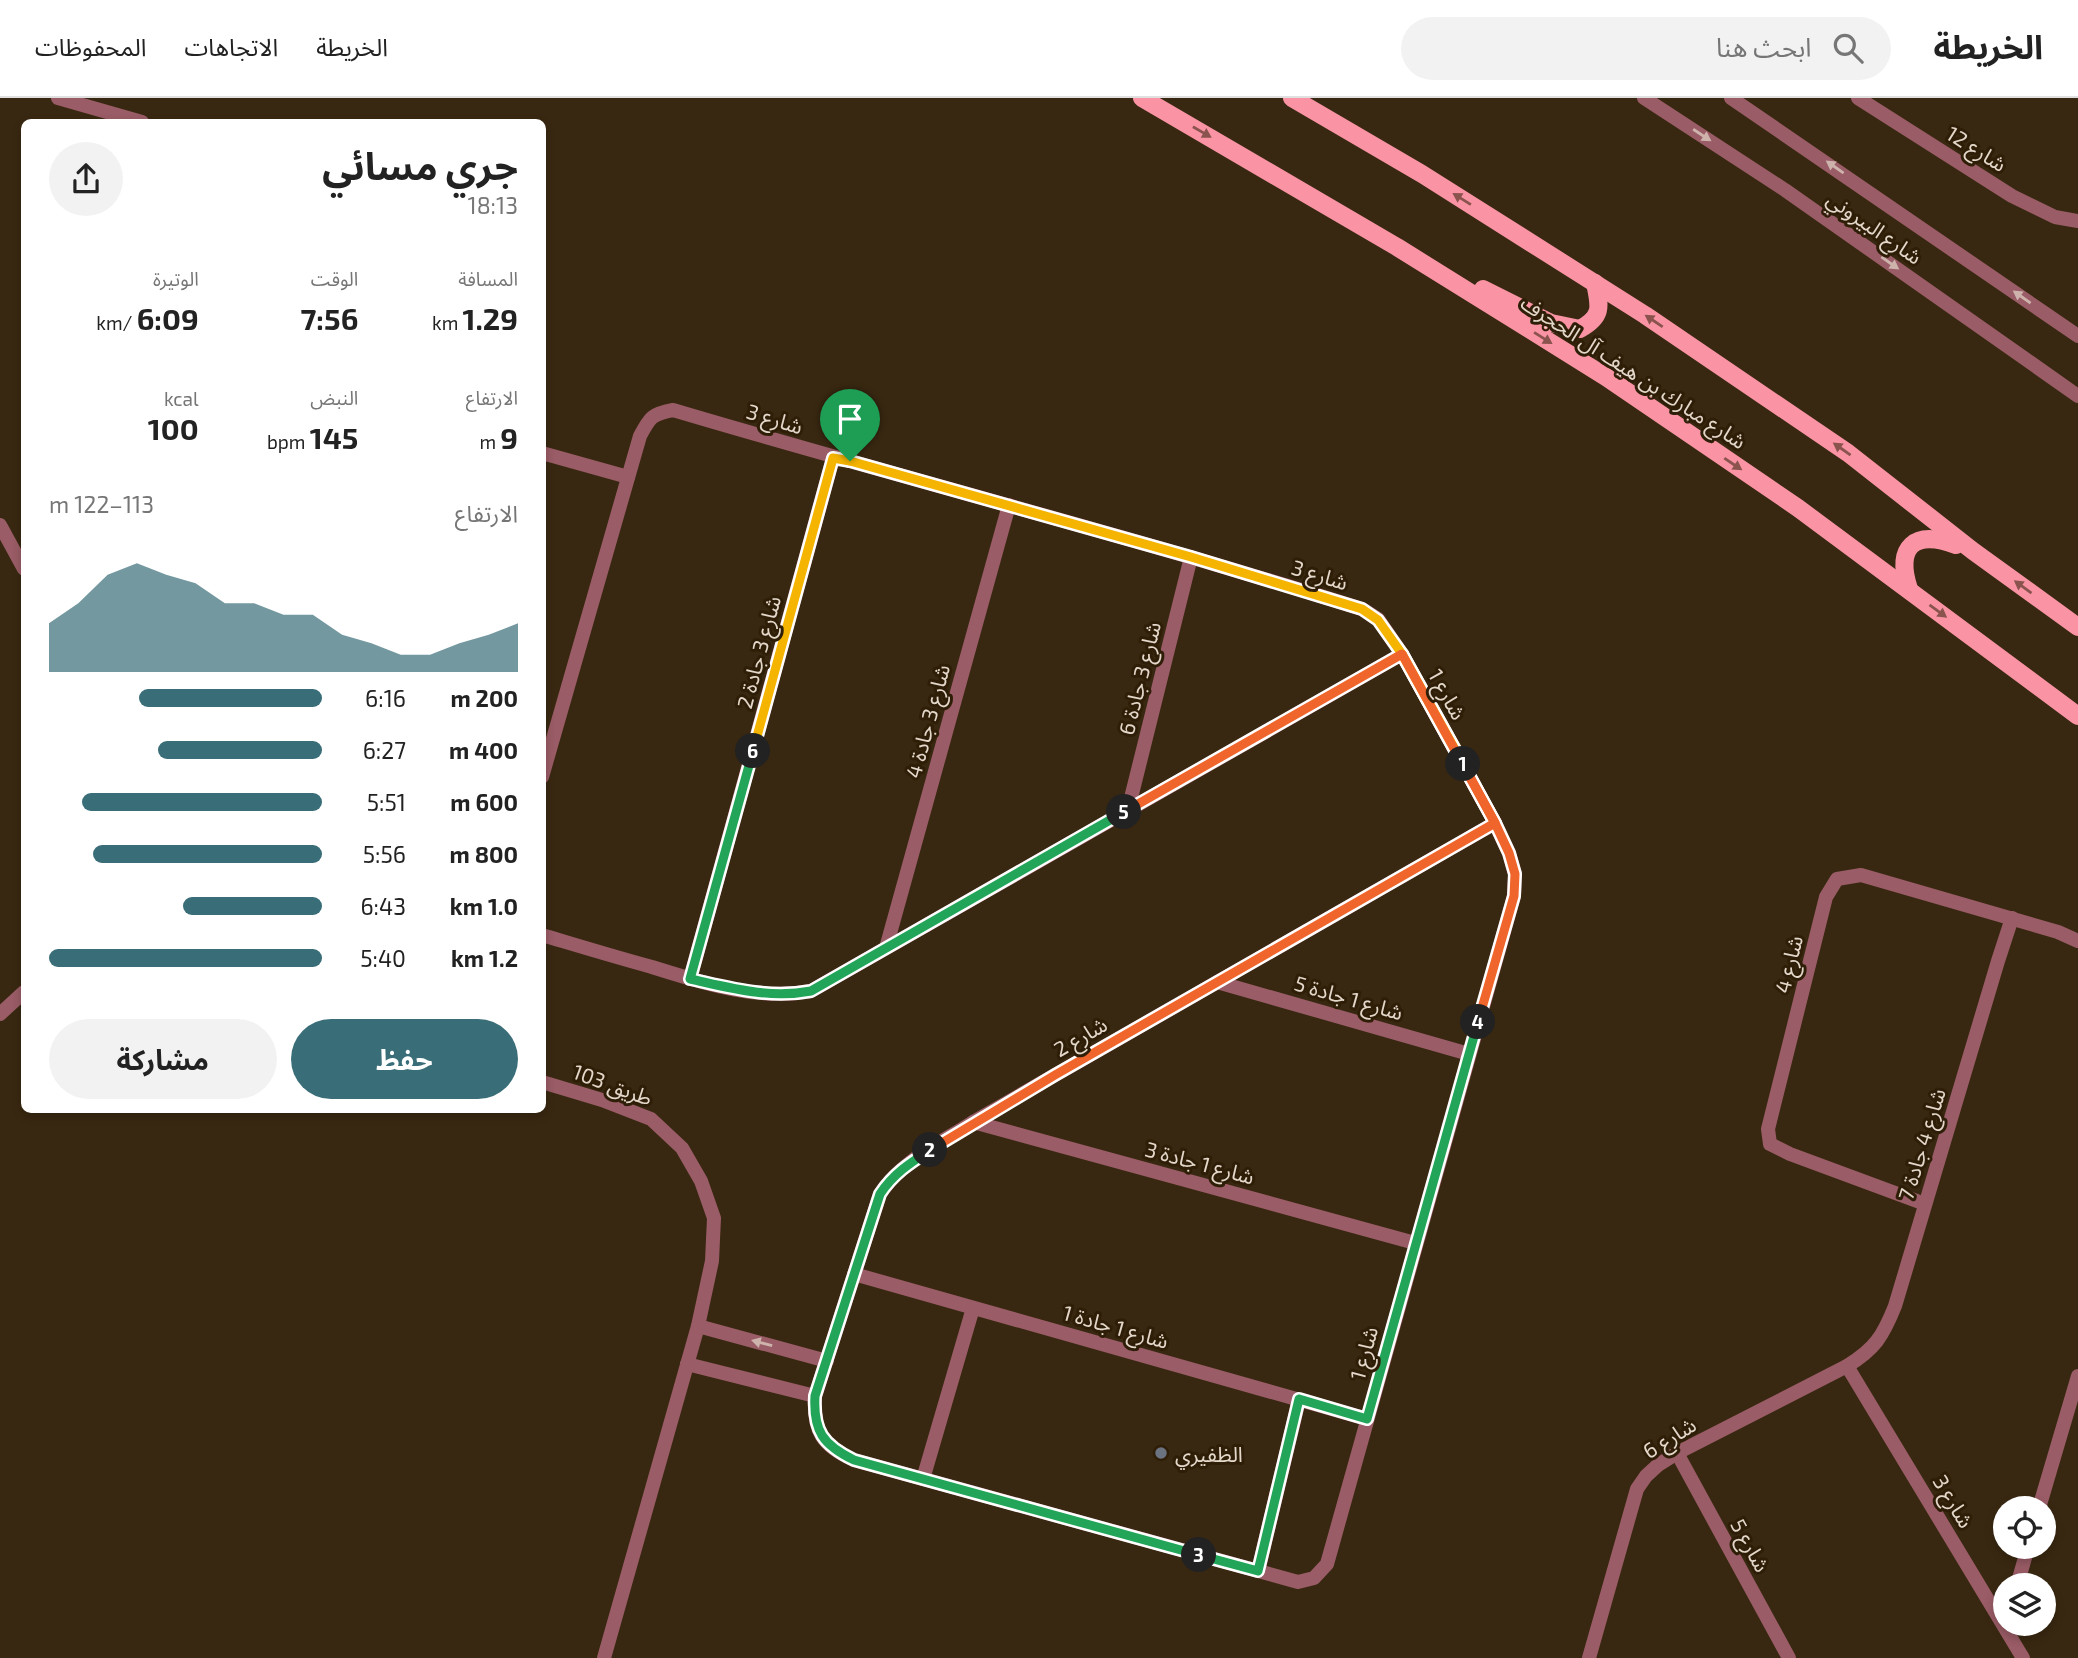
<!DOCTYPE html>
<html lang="ar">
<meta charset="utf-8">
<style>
:root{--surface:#fff;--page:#f2f2f2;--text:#222;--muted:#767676;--line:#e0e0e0;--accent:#396d78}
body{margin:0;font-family:"Exo 2","Noto Sans Arabic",sans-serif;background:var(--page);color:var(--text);direction:rtl;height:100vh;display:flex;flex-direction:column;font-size:26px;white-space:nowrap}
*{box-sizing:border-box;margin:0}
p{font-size:23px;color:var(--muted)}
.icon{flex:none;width:38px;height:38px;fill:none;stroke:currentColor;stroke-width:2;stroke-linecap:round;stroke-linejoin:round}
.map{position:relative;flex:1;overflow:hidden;direction:ltr}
.details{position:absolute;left:21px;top:21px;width:525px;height:994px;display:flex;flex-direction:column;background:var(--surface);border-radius:10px;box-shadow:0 4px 10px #0003;direction:rtl}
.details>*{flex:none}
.controls{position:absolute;left:1993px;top:1398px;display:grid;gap:14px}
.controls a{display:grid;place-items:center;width:63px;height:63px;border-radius:50%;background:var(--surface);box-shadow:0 4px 10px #0003;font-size:35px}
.pin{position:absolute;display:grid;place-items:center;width:60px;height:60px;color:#fff;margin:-72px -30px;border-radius:50% 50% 50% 0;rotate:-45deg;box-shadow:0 0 7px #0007}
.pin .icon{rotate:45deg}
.km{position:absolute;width:35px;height:35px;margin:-18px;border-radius:50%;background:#222;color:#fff;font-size:19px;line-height:35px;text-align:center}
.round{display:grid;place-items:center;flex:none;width:74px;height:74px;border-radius:37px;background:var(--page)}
.overview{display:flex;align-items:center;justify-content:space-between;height:119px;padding:0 28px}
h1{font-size:38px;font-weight:700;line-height:52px}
.stats{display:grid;grid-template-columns:repeat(3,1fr);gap:10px;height:119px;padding:7px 28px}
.stats div{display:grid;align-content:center}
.stats b{font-size:30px;font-weight:700}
.stats small{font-size:19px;font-weight:400}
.stats p{font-size:19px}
.chart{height:196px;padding:14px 28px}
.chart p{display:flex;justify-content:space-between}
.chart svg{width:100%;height:126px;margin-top:7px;fill:var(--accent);opacity:.7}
.button{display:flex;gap:14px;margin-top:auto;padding:14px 28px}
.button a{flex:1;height:80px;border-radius:42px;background:var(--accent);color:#fff;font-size:28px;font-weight:700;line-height:80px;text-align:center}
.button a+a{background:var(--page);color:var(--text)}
ul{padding:0 28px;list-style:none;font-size:23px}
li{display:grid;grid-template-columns:112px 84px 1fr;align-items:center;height:52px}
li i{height:18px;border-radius:9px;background:var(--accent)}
header{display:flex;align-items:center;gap:42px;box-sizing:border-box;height:98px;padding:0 35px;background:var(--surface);border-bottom:2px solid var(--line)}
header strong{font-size:33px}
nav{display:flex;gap:38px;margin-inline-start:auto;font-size:24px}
.search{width:490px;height:63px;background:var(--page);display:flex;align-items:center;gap:18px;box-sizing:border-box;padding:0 24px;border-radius:38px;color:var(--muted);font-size:26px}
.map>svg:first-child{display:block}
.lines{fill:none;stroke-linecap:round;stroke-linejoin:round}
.minor{stroke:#9a5c66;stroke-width:14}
.tertiary{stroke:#9a5c66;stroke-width:14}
.primary{stroke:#fa94a5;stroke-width:18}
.oneway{fill:#8a534e}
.oneway2{fill:#ceb3ad}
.split-1-casing{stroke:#fff;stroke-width:14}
.split-2-casing{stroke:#fff;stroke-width:14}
.split-3-casing{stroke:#fff;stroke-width:14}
.split-4-casing{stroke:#fff;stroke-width:14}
.split-5-casing{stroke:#fff;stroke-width:14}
.split-6-casing{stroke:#fff;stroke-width:14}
.split-7-casing{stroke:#fff;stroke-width:14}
.split-1{stroke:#f5b400;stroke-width:9}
.split-2{stroke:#f0652b;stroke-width:9}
.split-3{stroke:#22a559;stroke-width:9}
.split-4{stroke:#22a559;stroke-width:9}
.split-5{stroke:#f0652b;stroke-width:9}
.split-6{stroke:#22a559;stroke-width:9}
.split-7{stroke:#f5b400;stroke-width:9}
.worship-dot{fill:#6b7280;stroke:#2f1e07;stroke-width:2.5}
.labels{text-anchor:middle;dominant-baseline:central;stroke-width:6;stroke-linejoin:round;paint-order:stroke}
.street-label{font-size:21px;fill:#e4d8cb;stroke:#2f1e07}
.poi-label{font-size:21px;fill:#e4d8cb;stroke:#2f1e07;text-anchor:start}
</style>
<header>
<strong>الخريطة</strong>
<div class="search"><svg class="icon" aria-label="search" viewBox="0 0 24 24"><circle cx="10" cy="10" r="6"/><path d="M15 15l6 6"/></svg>ابحث هنا</div>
<nav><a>الخريطة</a><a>الاتجاهات</a><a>المحفوظات</a></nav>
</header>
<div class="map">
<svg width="2078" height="1560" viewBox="0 0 2078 1560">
<rect width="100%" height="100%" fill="#392811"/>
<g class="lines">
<g class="minor">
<polyline points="58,0 142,24"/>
<polyline points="1858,0 2012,98 2055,119 2078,123"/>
<polyline points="542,355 628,379"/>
<polyline points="0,427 24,471"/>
<path d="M 542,679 L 640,338 C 650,319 652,316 673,312 C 902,380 1134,439 1362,511 L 1378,521 L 1402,556 L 1495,725 L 1509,755 L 1515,776 L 1514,798 L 1327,1466 L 1314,1480 L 1298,1484 L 854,1362 C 822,1348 813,1333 815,1298 L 880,1096 C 901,1063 941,1045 973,1024 L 1495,725"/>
<polyline points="1128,712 1191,459"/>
<path d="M 542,837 C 579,848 615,859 652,869 C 703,885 757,903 811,893 L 1402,556"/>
<polyline points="886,850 1009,407"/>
<polyline points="690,881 833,360"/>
<polyline points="1217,884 1469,956"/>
<polyline points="0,916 24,894"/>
<polyline points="542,984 602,1002 651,1021 682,1050 701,1083 714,1120 712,1163 698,1228 604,1560"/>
<polyline points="973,1024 1415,1145"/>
<polyline points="1925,1106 1790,1056 1770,1046 1768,1031 1826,799 1837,781 1861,777 2058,834 2078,843"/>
<polyline points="854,1176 1367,1321"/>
<polyline points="698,1228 827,1263"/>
<polyline points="687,1266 815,1298"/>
<polyline points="1847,1268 2023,1560"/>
<polyline points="1677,1355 1789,1560"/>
<polyline points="923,1381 973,1210"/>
<polyline points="2039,1410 2078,1278"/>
<polyline points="1258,1473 1299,1302"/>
<polyline points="2017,1488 2028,1449"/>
<path d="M 1589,1560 L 1637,1391 L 1646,1378 L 1658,1367 L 1677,1355 L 1847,1268 C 1875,1251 1883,1238 1895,1208 L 1998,863 L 2012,820"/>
</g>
<g class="tertiary">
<polyline points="1644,0 1785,92 2078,298"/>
<polyline points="1731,0 2078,238"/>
</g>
<g class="primary">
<polyline points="1142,0 1397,149 1606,279 1798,410 2078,618"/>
<polyline points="1292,0 1422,76 1645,217 1848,355 1973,453 2078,529"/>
<path d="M 1483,191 L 1551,225 L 1580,231 C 1603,218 1600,209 1595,185"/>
<path d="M 1909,491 C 1895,449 1914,431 1956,447"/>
</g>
</g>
<defs><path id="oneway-solid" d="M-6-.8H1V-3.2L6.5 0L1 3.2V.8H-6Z" transform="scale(1.75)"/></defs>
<g class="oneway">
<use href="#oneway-solid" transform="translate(1202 34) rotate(30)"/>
<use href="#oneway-solid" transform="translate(1462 101) rotate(-148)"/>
<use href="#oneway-solid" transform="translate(1654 223) rotate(-146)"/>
<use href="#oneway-solid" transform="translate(1543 240) rotate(32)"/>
<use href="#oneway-solid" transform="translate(1842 351) rotate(-145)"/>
<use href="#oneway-solid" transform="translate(1733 366) rotate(34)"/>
<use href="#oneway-solid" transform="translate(2023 489) rotate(-144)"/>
<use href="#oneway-solid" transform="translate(1938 513) rotate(36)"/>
</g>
<g class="oneway2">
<use href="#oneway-solid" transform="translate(1702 37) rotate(33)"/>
<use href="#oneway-solid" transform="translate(1835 69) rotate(-145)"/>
<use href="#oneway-solid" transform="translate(1890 165) rotate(35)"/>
<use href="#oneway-solid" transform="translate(2022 199) rotate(-145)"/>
<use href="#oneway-solid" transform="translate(762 1245) rotate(-165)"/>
</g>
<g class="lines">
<defs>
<polyline id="split-1" points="850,363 1191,459 1362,511 1378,522 1402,556 1463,666"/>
<polyline id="split-2" points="930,1052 1055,977 1495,725 1463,666"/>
<path id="split-3" d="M 930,1052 C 910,1065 893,1076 880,1096 L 815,1298 C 813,1333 823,1347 854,1362 L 1199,1457"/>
<polyline id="split-4" points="1199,1457 1258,1473 1299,1301 1367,1321 1478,924"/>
<polyline id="split-5" points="1124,714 1402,556 1495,725 1509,755 1515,776 1514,798 1478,924"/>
<path id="split-6" d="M 753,653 L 690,881 C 731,890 769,901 811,893 L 1124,714"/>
<polyline id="split-7" points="753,653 833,360 850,363"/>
</defs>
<use href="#split-1" class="split-1-casing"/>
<use href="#split-2" class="split-2-casing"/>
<use href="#split-3" class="split-3-casing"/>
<use href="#split-4" class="split-4-casing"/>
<use href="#split-5" class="split-5-casing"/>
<use href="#split-6" class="split-6-casing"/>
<use href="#split-7" class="split-7-casing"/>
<use href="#split-1" class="split-1"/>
<use href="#split-2" class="split-2"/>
<use href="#split-3" class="split-3"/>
<use href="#split-4" class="split-4"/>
<use href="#split-5" class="split-5"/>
<use href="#split-6" class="split-6"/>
<use href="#split-7" class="split-7"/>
</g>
<circle class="worship-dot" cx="1161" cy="1355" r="7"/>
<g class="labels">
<g class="street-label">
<text transform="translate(1977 50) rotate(32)">شارع 12</text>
<text transform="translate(1875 129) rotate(35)">شارع البيروني</text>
<text transform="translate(1634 273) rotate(33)">شارع مبارك بن هيف آل الحجرف</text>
<text transform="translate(775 320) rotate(17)">شارع 3</text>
<text transform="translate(1320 476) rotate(17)">شارع 3</text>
<text transform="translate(758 554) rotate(-75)">شارع 3 جادة 2</text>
<text transform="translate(1139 580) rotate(-76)">شارع 3 جادة 6</text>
<text transform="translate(1448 596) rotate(61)">شارع 1</text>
<text transform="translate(927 623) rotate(-75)">شارع 3 جادة 4</text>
<text transform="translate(1788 866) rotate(-76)">شارع 4</text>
<text transform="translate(1349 899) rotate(16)">شارع 1 جادة 5</text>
<text transform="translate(1080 938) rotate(-30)">شارع 2</text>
<text transform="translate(613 986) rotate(20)">طريق 103</text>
<text transform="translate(1921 1046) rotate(-73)">شارع 4 جادة 7</text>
<text transform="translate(1200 1064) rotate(15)">شارع 1 جادة 3</text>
<text transform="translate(1116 1228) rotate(16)">شارع 1 جادة 1</text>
<text transform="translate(1363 1255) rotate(-75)">شارع 1</text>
<text transform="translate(1669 1339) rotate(-32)">شارع 6</text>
<text transform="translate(1954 1403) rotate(59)">شارع 3</text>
<text transform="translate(1751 1447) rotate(61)">شارع 5</text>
</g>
<g class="poi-label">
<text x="1175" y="1355">الظفيري</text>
</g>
</g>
</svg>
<div class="controls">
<a><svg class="icon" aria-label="locate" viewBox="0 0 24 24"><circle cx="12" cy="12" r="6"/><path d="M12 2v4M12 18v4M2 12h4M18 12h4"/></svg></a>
<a><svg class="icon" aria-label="layers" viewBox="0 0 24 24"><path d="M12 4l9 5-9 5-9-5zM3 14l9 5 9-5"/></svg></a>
</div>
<div class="pin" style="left:850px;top:363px;background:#1e9e55"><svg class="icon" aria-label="arrive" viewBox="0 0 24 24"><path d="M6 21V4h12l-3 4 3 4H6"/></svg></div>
<b class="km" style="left:1463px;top:666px">1</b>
<b class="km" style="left:930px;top:1052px">2</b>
<b class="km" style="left:1199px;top:1457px">3</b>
<b class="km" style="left:1478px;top:924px">4</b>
<b class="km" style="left:1124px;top:714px">5</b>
<b class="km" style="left:753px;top:653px">6</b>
<section class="details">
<div class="overview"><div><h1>جري مسائي</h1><p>18:13</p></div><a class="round"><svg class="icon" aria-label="share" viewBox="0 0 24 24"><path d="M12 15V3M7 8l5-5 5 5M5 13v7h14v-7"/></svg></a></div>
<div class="stats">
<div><p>المسافة</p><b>1.29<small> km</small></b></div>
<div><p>الوقت</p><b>7:56</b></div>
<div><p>الوتيرة</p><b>6:09<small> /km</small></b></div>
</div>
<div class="stats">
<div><p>الارتفاع</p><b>9<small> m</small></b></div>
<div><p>النبض</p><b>145<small> bpm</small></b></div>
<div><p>kcal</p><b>100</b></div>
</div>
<div class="chart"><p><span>الارتفاع</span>113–122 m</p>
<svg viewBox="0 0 160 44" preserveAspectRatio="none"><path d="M0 44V27L10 20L20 10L30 6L40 10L50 13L60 20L70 20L80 24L90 24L100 31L110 34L120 38L130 38L140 34L150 31L160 27V44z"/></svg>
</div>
<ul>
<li><b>200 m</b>6:16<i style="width:67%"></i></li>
<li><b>400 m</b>6:27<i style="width:60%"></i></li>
<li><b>600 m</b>5:51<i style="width:88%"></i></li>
<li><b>800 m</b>5:56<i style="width:84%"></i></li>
<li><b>1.0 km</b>6:43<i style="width:51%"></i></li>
<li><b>1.2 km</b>5:40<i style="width:100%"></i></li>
</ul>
<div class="button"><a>حفظ</a><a>مشاركة</a></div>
</section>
</div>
